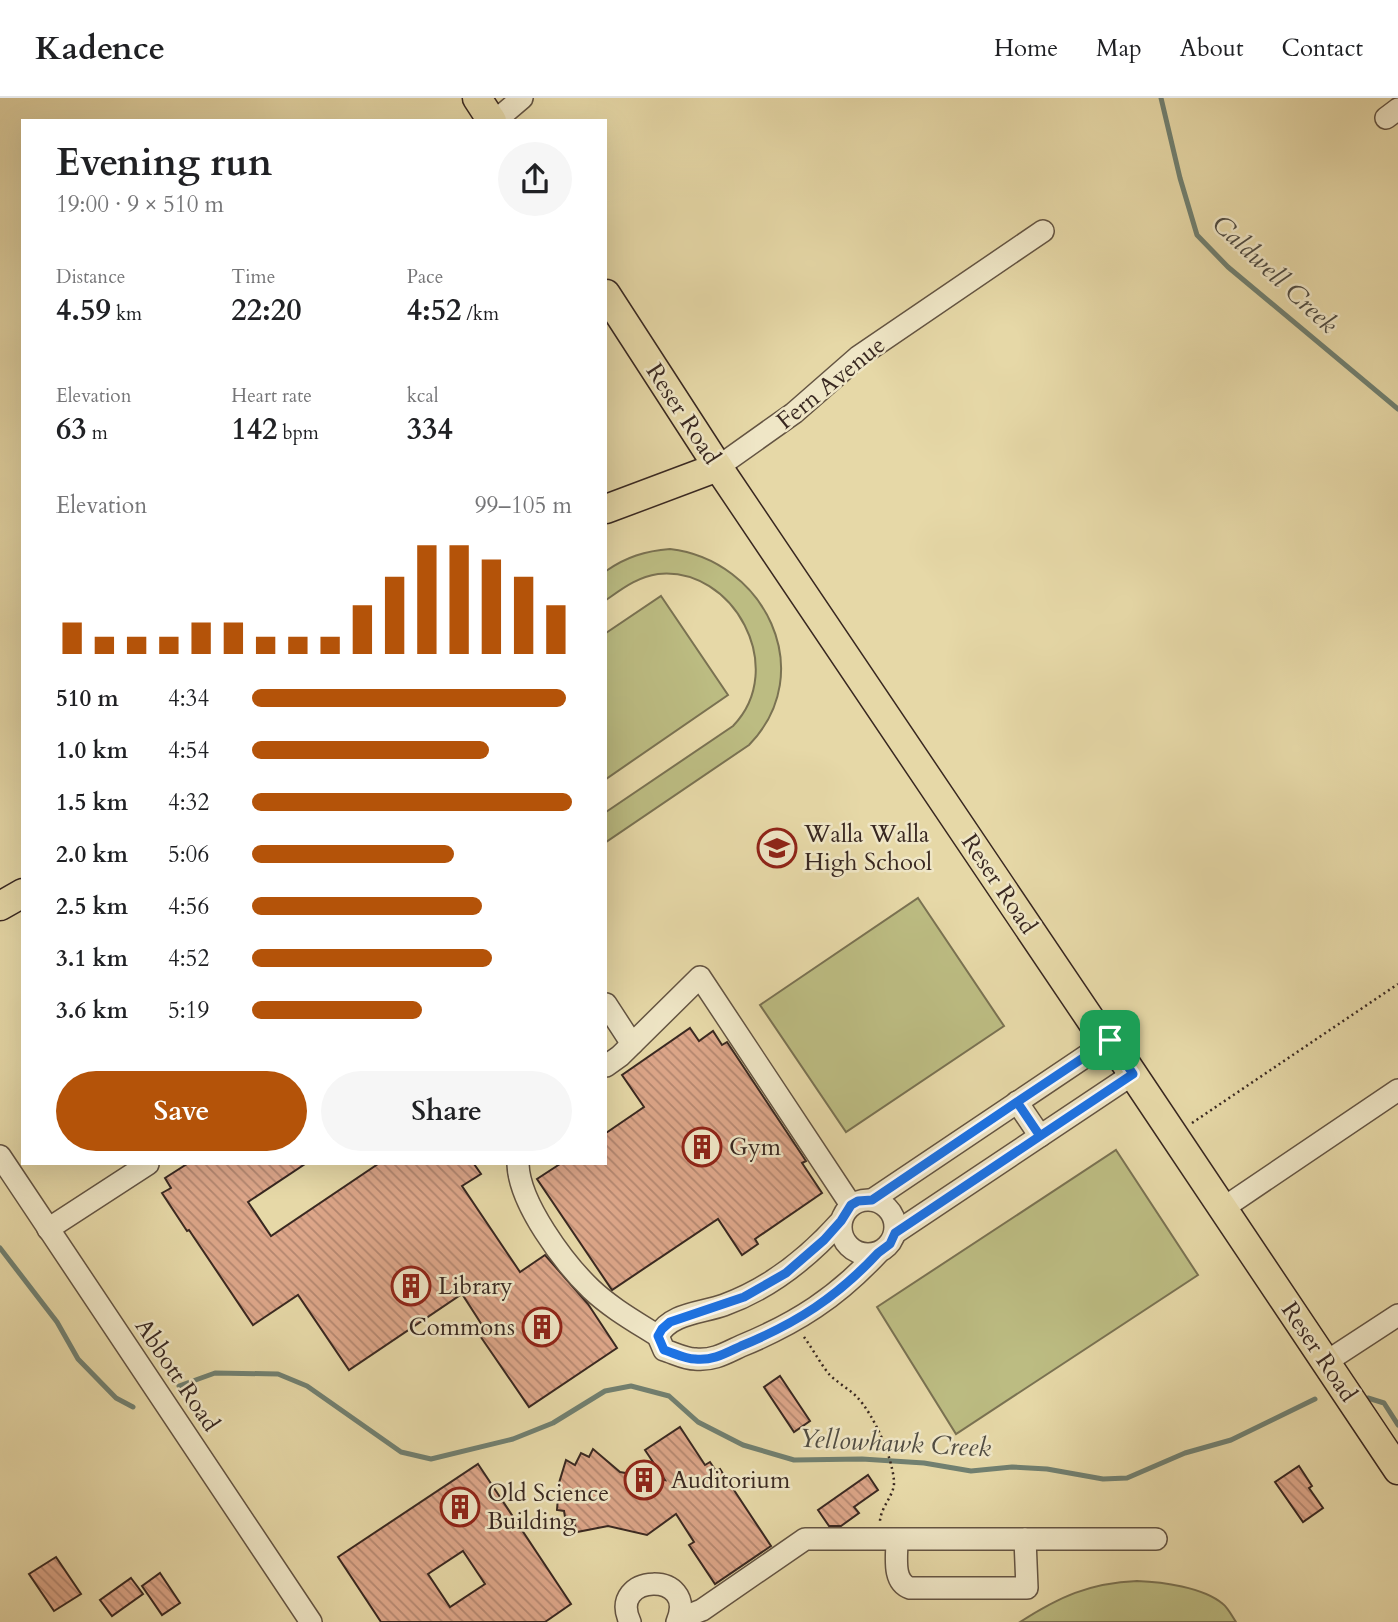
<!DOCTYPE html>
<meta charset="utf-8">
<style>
:root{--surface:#fff;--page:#f6f6f6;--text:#202124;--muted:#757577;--line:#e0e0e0;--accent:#b45309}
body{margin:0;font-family:Cardo,serif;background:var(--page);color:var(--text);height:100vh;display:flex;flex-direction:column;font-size:26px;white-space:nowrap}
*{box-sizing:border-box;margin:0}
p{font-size:23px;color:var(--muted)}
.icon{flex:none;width:38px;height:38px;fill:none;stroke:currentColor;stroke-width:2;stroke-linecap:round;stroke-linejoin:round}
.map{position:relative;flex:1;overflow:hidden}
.drawer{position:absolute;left:21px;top:21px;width:586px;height:1046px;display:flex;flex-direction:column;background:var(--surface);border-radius:0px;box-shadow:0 7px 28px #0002}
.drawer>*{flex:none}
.pin{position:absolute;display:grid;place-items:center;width:60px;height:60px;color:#fff;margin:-30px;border-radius:14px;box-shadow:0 4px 10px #0006}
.round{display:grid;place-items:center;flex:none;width:74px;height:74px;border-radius:37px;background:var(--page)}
.summary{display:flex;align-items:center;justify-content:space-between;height:119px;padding:0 35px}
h1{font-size:38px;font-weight:800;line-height:52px}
.stats{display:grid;grid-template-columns:repeat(3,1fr);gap:10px;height:119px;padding:7px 35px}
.stats div{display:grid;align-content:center}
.stats b{font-size:30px;font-weight:800}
.stats small{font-size:19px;font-weight:400}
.stats p{font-size:19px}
.chart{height:196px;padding:14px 35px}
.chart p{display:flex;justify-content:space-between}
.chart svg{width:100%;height:126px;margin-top:7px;stroke:var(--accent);stroke-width:6}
.primary-button{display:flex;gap:14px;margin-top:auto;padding:14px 35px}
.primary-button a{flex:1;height:80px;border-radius:42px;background:var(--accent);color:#fff;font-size:28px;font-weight:800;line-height:80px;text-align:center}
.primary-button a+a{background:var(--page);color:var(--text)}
ul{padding:0 35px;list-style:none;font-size:23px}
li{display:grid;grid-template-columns:112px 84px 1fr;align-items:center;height:52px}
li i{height:18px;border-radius:9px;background:var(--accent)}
header{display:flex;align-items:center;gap:42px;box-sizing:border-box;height:98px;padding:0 35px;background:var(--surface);border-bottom:2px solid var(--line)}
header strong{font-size:33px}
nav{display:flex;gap:38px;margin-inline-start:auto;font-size:24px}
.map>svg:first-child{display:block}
.park{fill:#bcbc82;stroke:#7a7252;stroke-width:2}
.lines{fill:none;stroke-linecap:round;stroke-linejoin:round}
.stream{stroke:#718071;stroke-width:5}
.building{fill:url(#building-back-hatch);stroke:#392821;stroke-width:2;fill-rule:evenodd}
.minor-casing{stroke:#645442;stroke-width:24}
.major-casing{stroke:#392821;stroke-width:31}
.path{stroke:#392821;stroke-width:2.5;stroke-dasharray:2 3.5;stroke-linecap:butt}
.minor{stroke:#efe6c6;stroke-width:21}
.major{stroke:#e6d8a7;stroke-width:28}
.route-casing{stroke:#fff;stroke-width:14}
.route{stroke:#1a73e8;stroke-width:9}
.labels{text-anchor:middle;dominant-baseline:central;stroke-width:5;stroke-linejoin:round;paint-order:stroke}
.street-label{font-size:24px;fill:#392821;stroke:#efe6c6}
.poi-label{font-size:24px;fill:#392821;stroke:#efe6c6;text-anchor:start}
.water-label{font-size:26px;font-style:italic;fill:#504c42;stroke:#efe6c6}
</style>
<header>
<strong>Kadence</strong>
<nav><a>Home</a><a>Map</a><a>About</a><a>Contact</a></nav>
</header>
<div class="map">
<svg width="1398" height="1524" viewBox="0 0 1398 1524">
<defs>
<pattern id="building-back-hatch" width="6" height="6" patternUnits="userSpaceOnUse" patternTransform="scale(1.75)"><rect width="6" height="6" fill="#dda689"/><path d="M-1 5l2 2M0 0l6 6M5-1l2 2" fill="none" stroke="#b48770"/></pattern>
</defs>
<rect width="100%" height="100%" fill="#e6d8a7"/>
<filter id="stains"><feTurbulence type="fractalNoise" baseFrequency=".00286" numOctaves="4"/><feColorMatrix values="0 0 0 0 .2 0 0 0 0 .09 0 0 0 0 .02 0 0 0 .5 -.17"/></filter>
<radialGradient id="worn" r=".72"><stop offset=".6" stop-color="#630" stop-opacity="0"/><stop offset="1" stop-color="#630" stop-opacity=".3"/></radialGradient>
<g class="park">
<path d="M 670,451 C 764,462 820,574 749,647 L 606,744 L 606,714 L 733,628 C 789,570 733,468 658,476 C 637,479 622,491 606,502 L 606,473 C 626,459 645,453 670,451 Z"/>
<polygon points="661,498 728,597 606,681 606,535"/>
<polygon points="918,800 1004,928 846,1034 760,907"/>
<polygon points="1116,1052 1198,1177 956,1336 877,1209"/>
<path d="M 1137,1483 C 1162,1484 1203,1489 1223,1506 C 1228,1510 1232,1518 1236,1524 L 1020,1524 C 1059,1499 1089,1485 1137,1483 Z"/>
</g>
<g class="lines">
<g class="stream">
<polyline points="1161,0 1180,80 1197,137 1228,169 1398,311"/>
<polyline points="0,1150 57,1224 78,1261 116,1300 133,1309"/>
<polyline points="179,1288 215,1275 278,1276 307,1288 401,1354 431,1361 513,1341 553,1325 605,1293 631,1288 669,1298 698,1324 743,1347 794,1362 862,1361 924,1365 971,1373 1012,1369 1047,1371 1103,1381 1127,1380 1185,1355 1231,1342 1315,1301"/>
<polyline points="1368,1300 1384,1305 1398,1327"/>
</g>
</g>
<g class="building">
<polygon points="690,930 699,943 713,933 722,947 727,944 806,1063 802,1065 822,1095 755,1141 758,1146 742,1157 718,1121 612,1192 537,1081 560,1066 606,1066 606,1035 644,1009 622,977"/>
<polygon points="187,1066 305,1066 248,1104 271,1138 378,1066 474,1066 481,1076 462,1088 520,1174 545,1157 588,1206 617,1250 529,1309 476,1232 482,1227 462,1196 349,1272 298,1197 253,1227 189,1132 187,1133 162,1095 171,1090 165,1080"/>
<polygon points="780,1278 810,1323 794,1334 764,1289"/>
<polygon points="680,1329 705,1367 710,1364 716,1373 720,1371 771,1448 715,1486 689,1447 694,1444 676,1416 647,1437 608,1428 577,1434 574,1424 566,1425 564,1413 557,1412 559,1385 566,1362 575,1367 581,1355 589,1359 593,1351 620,1374 665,1382 645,1352"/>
<path d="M 478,1366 L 571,1506 L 545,1524 L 381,1524 L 338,1459 ZM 463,1453 L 485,1486 L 450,1509 L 428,1476 Z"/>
<polygon points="1299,1368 1312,1388 1309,1390 1323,1410 1303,1424 1275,1384"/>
<polygon points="868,1377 878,1392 854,1409 859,1415 841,1428 829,1428 818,1412"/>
<polygon points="56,1459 81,1496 54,1513 29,1476"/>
<polygon points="160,1475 180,1505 162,1517 142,1488"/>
<polygon points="131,1480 143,1496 112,1518 100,1502"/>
</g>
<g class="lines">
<defs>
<g id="minor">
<polyline points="1386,20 1398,11"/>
<polyline points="495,23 522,0"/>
<polyline points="718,369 794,315 858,259 1043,133"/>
<polyline points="606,906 632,946"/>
<polyline points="606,968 620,958 700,879 851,1107"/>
<polyline points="1017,1004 1040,1038"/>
<polyline points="0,1058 311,1524"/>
<path d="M 518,1066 C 519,1105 564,1165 591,1191 C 611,1210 636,1224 658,1238"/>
<circle cx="868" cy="1129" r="27"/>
<polyline points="872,1102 1110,942"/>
<polyline points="1222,1111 1398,992"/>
<path d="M 841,1123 C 808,1160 771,1190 724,1207 C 702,1215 670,1215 658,1238 L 664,1252 C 674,1255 685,1261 695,1261 C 713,1263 726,1255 741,1248 C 797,1225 837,1199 878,1155"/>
<polyline points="48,1131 148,1066"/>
<polyline points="895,1135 1133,976"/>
<polyline points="1326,1264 1398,1217"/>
<path d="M 897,1442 C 897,1458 892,1484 910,1490 L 1027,1490 L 1025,1441"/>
<polyline points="679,1521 702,1512 805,1441 1156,1441"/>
<path d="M 630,1524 C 607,1475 699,1472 677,1524"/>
</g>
<g id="major">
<polyline points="477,0 492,23"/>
<polyline points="606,196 718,369 1099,934 1110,942 1398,1372"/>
<polyline points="606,411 718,369"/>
<polyline points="0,808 23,795"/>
</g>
</defs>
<use href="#minor" class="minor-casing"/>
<use href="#major" class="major-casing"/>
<g class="path">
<polyline points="1192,1025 1398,886"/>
<path d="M 804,1239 C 812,1250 819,1263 828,1275 C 836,1284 848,1290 857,1299 C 874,1317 892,1358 894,1383 C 895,1397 881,1408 880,1423"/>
</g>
<use href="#minor" class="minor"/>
<use href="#major" class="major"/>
</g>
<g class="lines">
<defs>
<path id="route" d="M 1110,942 L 1017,1004 L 1040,1038 L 895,1135 L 890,1146 L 878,1155 C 837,1199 797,1225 741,1248 C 726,1255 713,1263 695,1261 C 685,1261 674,1255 664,1252 L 658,1238 L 662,1231 L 670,1224 L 744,1199 L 786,1175 L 824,1142 L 841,1123 L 851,1107 L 858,1103 L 872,1102 L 1017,1004 L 1040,1038 L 1133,976 L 1110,942"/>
</defs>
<use href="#route" class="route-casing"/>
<use href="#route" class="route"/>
</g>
<defs>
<symbol id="school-ring" viewBox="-11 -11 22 22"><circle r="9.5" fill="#efe6c6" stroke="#8f2418" stroke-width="1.5"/><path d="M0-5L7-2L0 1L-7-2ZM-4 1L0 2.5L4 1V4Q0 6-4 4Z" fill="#8f2418"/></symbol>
<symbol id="building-ring" viewBox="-11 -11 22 22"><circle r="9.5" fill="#efe6c6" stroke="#8f2418" stroke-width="1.5"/><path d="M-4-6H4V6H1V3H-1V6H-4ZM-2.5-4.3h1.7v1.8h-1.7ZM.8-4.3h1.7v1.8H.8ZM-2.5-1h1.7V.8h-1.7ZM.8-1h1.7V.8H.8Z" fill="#8f2418"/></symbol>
</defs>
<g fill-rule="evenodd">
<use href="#school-ring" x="755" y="728" width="44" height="44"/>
<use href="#building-ring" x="680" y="1027" width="44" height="44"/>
<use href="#building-ring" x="389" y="1166" width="44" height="44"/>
<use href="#building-ring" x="520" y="1207" width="44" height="44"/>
<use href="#building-ring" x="622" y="1360" width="44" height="44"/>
<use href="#building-ring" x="438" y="1387" width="44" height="44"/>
</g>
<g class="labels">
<g class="street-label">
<text transform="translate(831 285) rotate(-39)">Fern Avenue</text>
<text transform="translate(683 316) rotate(57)">Reser Road</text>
<text transform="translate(999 786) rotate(56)">Reser Road</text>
<text transform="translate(1319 1254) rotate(56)">Reser Road</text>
<text transform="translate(177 1277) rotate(56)">Abbott Road</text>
</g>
<g class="poi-label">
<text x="804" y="736">Walla Walla<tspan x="804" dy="28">High School</tspan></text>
<text x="729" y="1049">Gym</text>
<text x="438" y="1188">Library</text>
<text x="515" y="1229" text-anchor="end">Commons</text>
<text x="671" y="1382">Auditorium</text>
<text x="487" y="1395">Old Science<tspan x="487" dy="28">Building</tspan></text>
</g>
<g class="water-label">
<text transform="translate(1275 176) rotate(43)">Caldwell Creek</text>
<text transform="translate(895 1345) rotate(3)">Yellowhawk Creek</text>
</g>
</g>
<rect width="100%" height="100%" filter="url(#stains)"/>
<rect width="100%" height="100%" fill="url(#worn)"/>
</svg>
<div class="pin" style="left:1110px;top:942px;background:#1e9e55"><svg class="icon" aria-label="arrive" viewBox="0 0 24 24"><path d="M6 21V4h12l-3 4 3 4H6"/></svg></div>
<section class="drawer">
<div class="summary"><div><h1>Evening run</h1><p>19:00 · 9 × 510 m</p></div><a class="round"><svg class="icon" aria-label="share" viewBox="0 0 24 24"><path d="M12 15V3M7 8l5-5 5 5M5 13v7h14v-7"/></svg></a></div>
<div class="stats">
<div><p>Distance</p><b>4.59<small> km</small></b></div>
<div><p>Time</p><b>22:20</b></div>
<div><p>Pace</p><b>4:52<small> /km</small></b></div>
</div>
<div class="stats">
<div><p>Elevation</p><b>63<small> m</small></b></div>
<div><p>Heart rate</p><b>142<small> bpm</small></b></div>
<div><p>kcal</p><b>334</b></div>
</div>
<div class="chart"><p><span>Elevation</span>99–105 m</p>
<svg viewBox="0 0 160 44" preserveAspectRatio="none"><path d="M5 44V33M15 44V38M25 44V38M35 44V38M45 44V33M55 44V33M65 44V38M75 44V38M85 44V38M95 44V27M105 44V17M115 44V6M125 44V6M135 44V11M145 44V17M155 44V27"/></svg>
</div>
<ul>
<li><b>510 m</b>4:34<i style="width:98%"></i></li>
<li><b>1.0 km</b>4:54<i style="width:74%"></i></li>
<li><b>1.5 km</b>4:32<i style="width:100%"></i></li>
<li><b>2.0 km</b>5:06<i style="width:63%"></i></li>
<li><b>2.5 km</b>4:56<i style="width:72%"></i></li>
<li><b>3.1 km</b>4:52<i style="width:75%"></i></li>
<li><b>3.6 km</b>5:19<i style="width:53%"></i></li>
</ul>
<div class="primary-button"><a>Save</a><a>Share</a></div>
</section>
</div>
